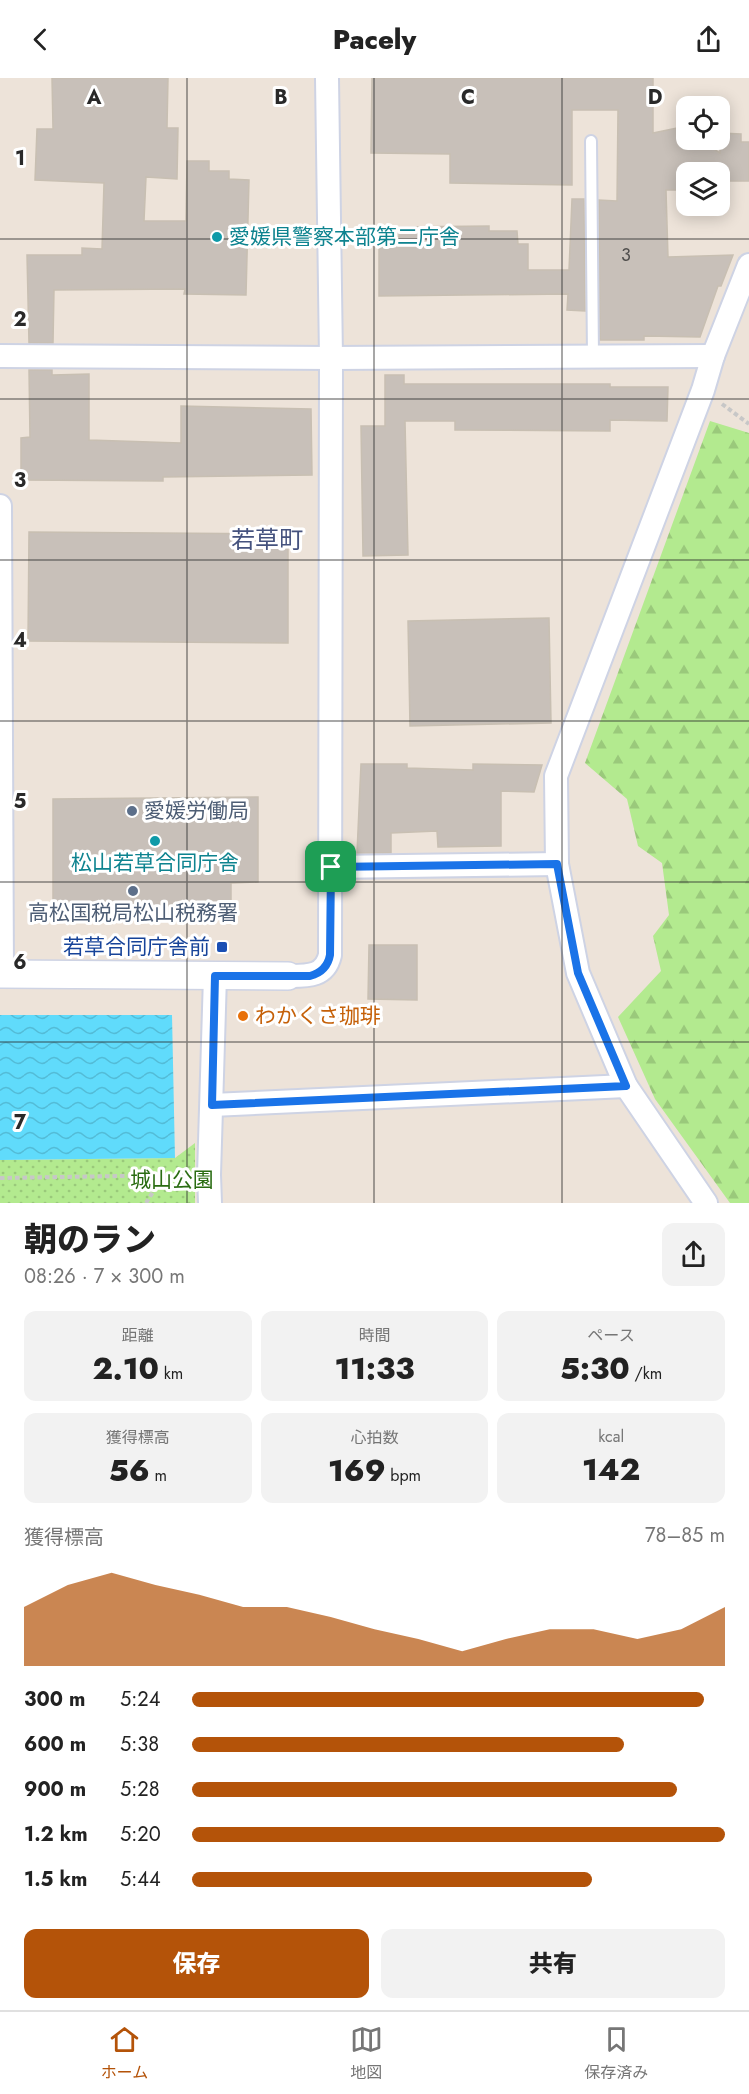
<!DOCTYPE html>
<html lang="ja">
<meta charset="utf-8">
<style>
:root{--surface:#fff;--page:#f2f2f2;--text:#222;--muted:#767676;--line:#e0e0e0;--accent:#b45309}
body{margin:0;font-family:Jost,"Noto Sans JP",sans-serif;background:var(--page);color:var(--text);height:100vh;display:flex;flex-direction:column;font-size:22px;white-space:nowrap}
*{box-sizing:border-box;margin:0}
p{font-size:20px;color:var(--muted)}
.icon{flex:none;width:33px;height:33px;fill:none;stroke:currentColor;stroke-width:2;stroke-linecap:round;stroke-linejoin:round}
.map{position:relative;height:1125px;overflow:hidden}
.sheet{display:flex;flex-direction:column;background:var(--surface);flex:1}
.sheet>*{flex:none}
.tools{position:absolute;left:676px;top:18px;display:grid;gap:12px}
.tools a{display:grid;place-items:center;width:54px;height:54px;border-radius:12px;background:var(--surface);box-shadow:0 3px 15px #0003;font-size:30px}
.pin{position:absolute;display:grid;place-items:center;width:51px;height:51px;color:#fff;margin:-26px;border-radius:12px;box-shadow:0 3px 9px #0006}
.round{display:grid;place-items:center;flex:none;width:63px;height:63px;border-radius:12px;background:var(--page)}
.summary{display:flex;align-items:center;justify-content:space-between;height:102px;padding:0 24px}
h1{font-size:33px;font-weight:800;line-height:45px}
.figures{display:grid;grid-template-columns:repeat(3,1fr);gap:9px;height:102px;padding:6px 24px}
.figures div{display:grid;align-content:center;border-radius:12px;background:var(--page);text-align:center}
.figures b{font-size:30px;font-weight:800}
.figures small{font-size:16px;font-weight:400}
.figures p{font-size:16px}
.chart{height:168px;padding:12px 24px}
.chart p{display:flex;justify-content:space-between}
.chart svg{width:100%;height:108px;margin-top:6px;fill:var(--accent);opacity:.7}
.action{display:flex;gap:12px;margin-top:auto;padding:12px 24px}
.action a{flex:1;height:69px;border-radius:12px;background:var(--accent);color:#fff;font-size:24px;font-weight:800;line-height:69px;text-align:center}
.action a+a{background:var(--page);color:var(--text)}
ul{padding:0 24px;list-style:none;font-size:20px}
li{display:grid;grid-template-columns:96px 72px 1fr;align-items:center;height:45px}
li i{height:15px;border-radius:8px;background:var(--accent)}
header{display:flex;justify-content:space-between;align-items:center;height:78px;padding:0 24px;background:var(--surface);font-size:27px;font-weight:800}
.dock{display:flex;justify-content:space-around;align-items:center;height:84px;border-top:2px solid var(--line);background:var(--surface);font-size:16px;color:var(--muted)}
.dock a{display:grid;justify-items:center;gap:3px}
.dock .selected{color:var(--accent)}
.map>svg:first-child{display:block}
.forest{fill:url(#forest-firs)}
.park{fill:url(#park-dots)}
.water{fill:url(#water-waves)}
.building{fill:#c8c0b9;stroke:#c8bfb2;stroke-width:1.5}
.lines{fill:none;stroke-linecap:round;stroke-linejoin:round}
.service-casing{stroke:#ced3e4;stroke-width:14}
.minor-casing{stroke:#ced3e4;stroke-width:26}
.tertiary-casing{stroke:#ced3e4;stroke-width:30}
.path{stroke:#c7c7c7;stroke-width:4;stroke-dasharray:4.5 3;stroke-linecap:butt}
.service{stroke:#fff;stroke-width:10}
.minor{stroke:#fff;stroke-width:22}
.tertiary{stroke:#fff;stroke-width:27}
.route-casing{stroke:#fff;stroke-width:12}
.route{stroke:#1a73e8;stroke-width:8}
.grid{fill:none;stroke:#292929;stroke-width:1.5;stroke-opacity:0.55}
.culture-dot{fill:#0f9aa8;stroke:#fff;stroke-width:2}
.service-dot{fill:#5c6f8a;stroke:#fff;stroke-width:2}
.transit-dot{fill:#1a4fb4;stroke:#fff;stroke-width:2}
.food-dot{fill:#e8710a;stroke:#fff;stroke-width:2}
.labels{text-anchor:middle;dominant-baseline:central;stroke-width:6;stroke-linejoin:round;paint-order:stroke}
.number-label{font-size:18px;fill:#514f4d}
.culture-label{font-size:21px;fill:#0d838f;stroke:#fff;text-anchor:start}
.service-label{font-size:21px;fill:#4e5e75;stroke:#fff;text-anchor:start}
.transit-label{font-size:21px;fill:#164399;stroke:#fff;text-anchor:end}
.food-label{font-size:21px;fill:#c56008;stroke:#fff;text-anchor:start}
.park-label{font-size:21px;fill:#2a6c12;stroke:#fff}
.quarter-label{font-size:24px;fill:#45527e;stroke:#fff}
.grid-label{font-size:20px;text-anchor:middle;font-weight:bold;fill:#292929;stroke:#fff;stroke-width:6;stroke-linejoin:round;paint-order:stroke}
</style>
<header><svg class="icon" aria-label="back" viewBox="0 0 24 24"><path d="M15 5l-7 7 7 7"/></svg>Pacely<svg class="icon" aria-label="share" viewBox="0 0 24 24"><path d="M12 15V3M7 8l5-5 5 5M5 13v7h14v-7"/></svg></header>
<div class="map">
<svg width="749" height="1125" viewBox="0 0 749 1125">
<defs>
<pattern id="forest-firs" width="22" height="20" patternUnits="userSpaceOnUse" patternTransform="scale(1.5)"><rect width="22" height="20" fill="#b3ea8f"/><path d="M5 1l3.5 6h-7zM16 11l3.5 6h-7z" fill="#9ac97b"/></pattern>
<pattern id="park-dots" width="8" height="8" patternUnits="userSpaceOnUse" patternTransform="scale(1.5)"><rect width="8" height="8" fill="#b3ea8f"/><path d="M2 2h.1M6 6h.1" fill="none" stroke="#9ac97b" stroke-width="1.8" stroke-linecap="round"/></pattern>
<pattern id="water-waves" width="16" height="10" patternUnits="userSpaceOnUse" patternTransform="scale(1.5)"><rect width="16" height="10" fill="#60dbfb"/><path d="M0 5q4-4 8 0t8 0" fill="none" stroke="#53bcd7"/></pattern>
</defs>
<rect width="100%" height="100%" fill="#ede3d9"/>
<polygon class="forest" points="710,343 749,355 749,1125 730,1125 655,1021 618,939 661,893 653,858 669,837 662,785 638,768 627,721 585,685"/>
<polygon class="park" points="195,1065 195,1125 0,1125 0,1082 175,1080"/>
<polygon class="water" points="0,937 172,937 175,1080 0,1082"/>
<g class="building">
<polygon points="52,0 168,0 167,50 178,50 177,101 146,99 144,143 186,143 187,83 209,83 209,93 229,93 229,101 249,102 246,217 184,216 185,211 54,212 53,265 29,265 27,177 82,177 82,170 102,171 104,105 35,102 37,51 53,51"/>
<polygon points="372,0 653,0 653,55 677,50 683,51 687,54 687,62 699,62 720,75 720,55 741,56 741,64 749,64 749,103 724,103 722,111 720,111 720,94 687,94 687,112 666,112 668,179 733,177 721,208 718,208 700,259 644,258 644,262 600,262 599,122 617,123 618,32 572,32 572,107 450,105 450,76 371,75"/>
<polygon points="572,121 584,121 585,233 567,232 568,216 379,218 379,160 399,159 399,149 489,148 489,153 517,153 518,166 528,166 528,192 569,192"/>
<polygon points="29,292 52,292 52,297 89,296 89,362 181,365 181,328 311,331 312,397 163,399 163,403 21,402 21,360 30,359"/>
<polygon points="385,297 404,297 404,306 610,306 610,309 668,309 667,343 610,342 610,353 455,352 455,343 405,343 408,477 363,478 361,348 385,348"/>
<polygon points="29,454 288,456 288,565 28,563"/>
<polygon points="549,540 551,645 410,648 408,543"/>
<polygon points="361,686 407,686 407,690 473,692 473,686 542,687 534,714 501,713 501,768 438,769 437,753 391,755 391,775 357,775"/>
<polygon points="258,719 258,804 231,805 231,828 53,829 53,721"/>
<polygon points="369,867 417,867 417,922 368,921"/>
</g>
<g class="lines">
<defs>
<polyline id="service" points="591,63 593,279"/>
<g id="minor">
<polyline points="0,278 331,280 713,278"/>
<polyline points="0,428 2,896"/>
<polyline points="331,789 557,786"/>
<path d="M 288,898 C 307,898 325,899 330,877 L 331,280 L 327,0"/>
<polyline points="212,1027 626,1008"/>
<polyline points="210,1125 209,1097 215,898"/>
<polyline points="706,1125 626,1008 578,895 557,786 556,698 703,312 713,278 749,187"/>
</g>
<polyline id="tertiary" points="0,896 288,898"/>
</defs>
<use href="#service" class="service-casing"/>
<use href="#minor" class="minor-casing"/>
<use href="#tertiary" class="tertiary-casing"/>
<g class="path">
<polyline points="722,326 749,346"/>
<polyline points="0,1100 185,1097"/>
<polyline points="146,1125 163,1098"/>
</g>
<use href="#service" class="service"/>
<use href="#minor" class="minor"/>
<use href="#tertiary" class="tertiary"/>
</g>
<g class="lines">
<defs>
<path id="route" d="M 557,786 L 578,895 L 626,1008 L 212,1027 L 215,898 L 310,898 C 321,895 328,888 330,877 L 331,789 Z"/>
</defs>
<use href="#route" class="route-casing"/>
<use href="#route" class="route"/>
</g>
<path class="grid" d="M 187,0 L 187,1125M 374,0 L 374,1125M 562,0 L 562,1125M 0,161 L 749,161M 0,321 L 749,321M 0,482 L 749,482M 0,643 L 749,643M 0,804 L 749,804M 0,964 L 749,964"/>
<g class="culture-dot">
<circle cx="217" cy="159" r="6"/>
<circle cx="155" cy="763" r="6"/>
</g>
<g class="service-dot">
<circle cx="132" cy="733" r="6"/>
<circle cx="133" cy="813" r="6"/>
</g>
<rect class="transit-dot" x="216" y="863" width="12" height="12" rx="3"/>
<circle class="food-dot" cx="243" cy="938" r="6"/>
<g class="labels">
<g class="number-label">
<text x="626" y="177">3</text>
</g>
<g class="culture-label">
<text x="229" y="159">愛媛県警察本部第二庁舎</text>
<text x="155" y="785" text-anchor="middle">松山若草合同庁舎</text>
</g>
<g class="service-label">
<text x="144" y="733">愛媛労働局</text>
<text x="133" y="835" text-anchor="middle">高松国税局松山税務署</text>
</g>
<g class="transit-label">
<text x="210" y="869">若草合同庁舎前</text>
</g>
<g class="food-label">
<text x="255" y="938">わかくさ珈琲</text>
</g>
<g class="park-label">
<text x="172" y="1102">城山公園</text>
</g>
<g class="quarter-label">
<text x="267" y="461">若草町</text>
</g>
</g>
<g class="grid-label">
<text x="94" y="26">A</text>
<text x="281" y="26">B</text>
<text x="468" y="26">C</text>
<text x="655" y="26">D</text>
<text x="20" y="87">1</text>
<text x="20" y="248">2</text>
<text x="20" y="409">3</text>
<text x="20" y="569">4</text>
<text x="20" y="730">5</text>
<text x="20" y="891">6</text>
<text x="20" y="1051">7</text>
</g>
</svg>
<div class="tools">
<a><svg class="icon" aria-label="locate" viewBox="0 0 24 24"><circle cx="12" cy="12" r="6"/><path d="M12 2v4M12 18v4M2 12h4M18 12h4"/></svg></a>
<a><svg class="icon" aria-label="layers" viewBox="0 0 24 24"><path d="M12 4l9 5-9 5-9-5zM3 14l9 5 9-5"/></svg></a>
</div>
<div class="pin" style="left:331px;top:789px;background:#1e9e55"><svg class="icon" aria-label="arrive" viewBox="0 0 24 24"><path d="M6 21V4h12l-3 4 3 4H6"/></svg></div>
</div>
<section class="sheet">
<div class="summary"><div><h1>朝のラン</h1><p>08:26 · 7 × 300 m</p></div><a class="round"><svg class="icon" aria-label="share" viewBox="0 0 24 24"><path d="M12 15V3M7 8l5-5 5 5M5 13v7h14v-7"/></svg></a></div>
<div class="figures">
<div><p>距離</p><b>2.10<small> km</small></b></div>
<div><p>時間</p><b>11:33</b></div>
<div><p>ペース</p><b>5:30<small> /km</small></b></div>
</div>
<div class="figures">
<div><p>獲得標高</p><b>56<small> m</small></b></div>
<div><p>心拍数</p><b>169<small> bpm</small></b></div>
<div><p>kcal</p><b>142</b></div>
</div>
<div class="chart"><p><span>獲得標高</span>78–85 m</p>
<svg viewBox="0 0 160 44" preserveAspectRatio="none"><path d="M0 44V20L10 11L20 6L30 11L40 15L50 20L60 20L70 24L80 29L90 33L100 38L110 33L120 29L130 29L140 33L150 29L160 20V44z"/></svg>
</div>
<ul>
<li><b>300 m</b>5:24<i style="width:96%"></i></li>
<li><b>600 m</b>5:38<i style="width:81%"></i></li>
<li><b>900 m</b>5:28<i style="width:91%"></i></li>
<li><b>1.2 km</b>5:20<i style="width:100%"></i></li>
<li><b>1.5 km</b>5:44<i style="width:75%"></i></li>
</ul>
<div class="action"><a>保存</a><a>共有</a></div>
</section>
<nav class="dock">
<a class="selected"><svg class="icon" aria-label="home" viewBox="0 0 24 24"><path d="M3 11l9-7 9 7M6 9v11h12V9"/></svg>ホーム</a>
<a><svg class="icon" aria-label="map" viewBox="0 0 24 24"><path d="M3 6l6-2 6 2 6-2v14l-6 2-6-2-6 2zM9 4v14M15 6v14"/></svg>地図</a>
<a><svg class="icon" aria-label="saved" viewBox="0 0 24 24"><path d="M7 4h10v16l-5-4-5 4z"/></svg>保存済み</a>
</nav>
